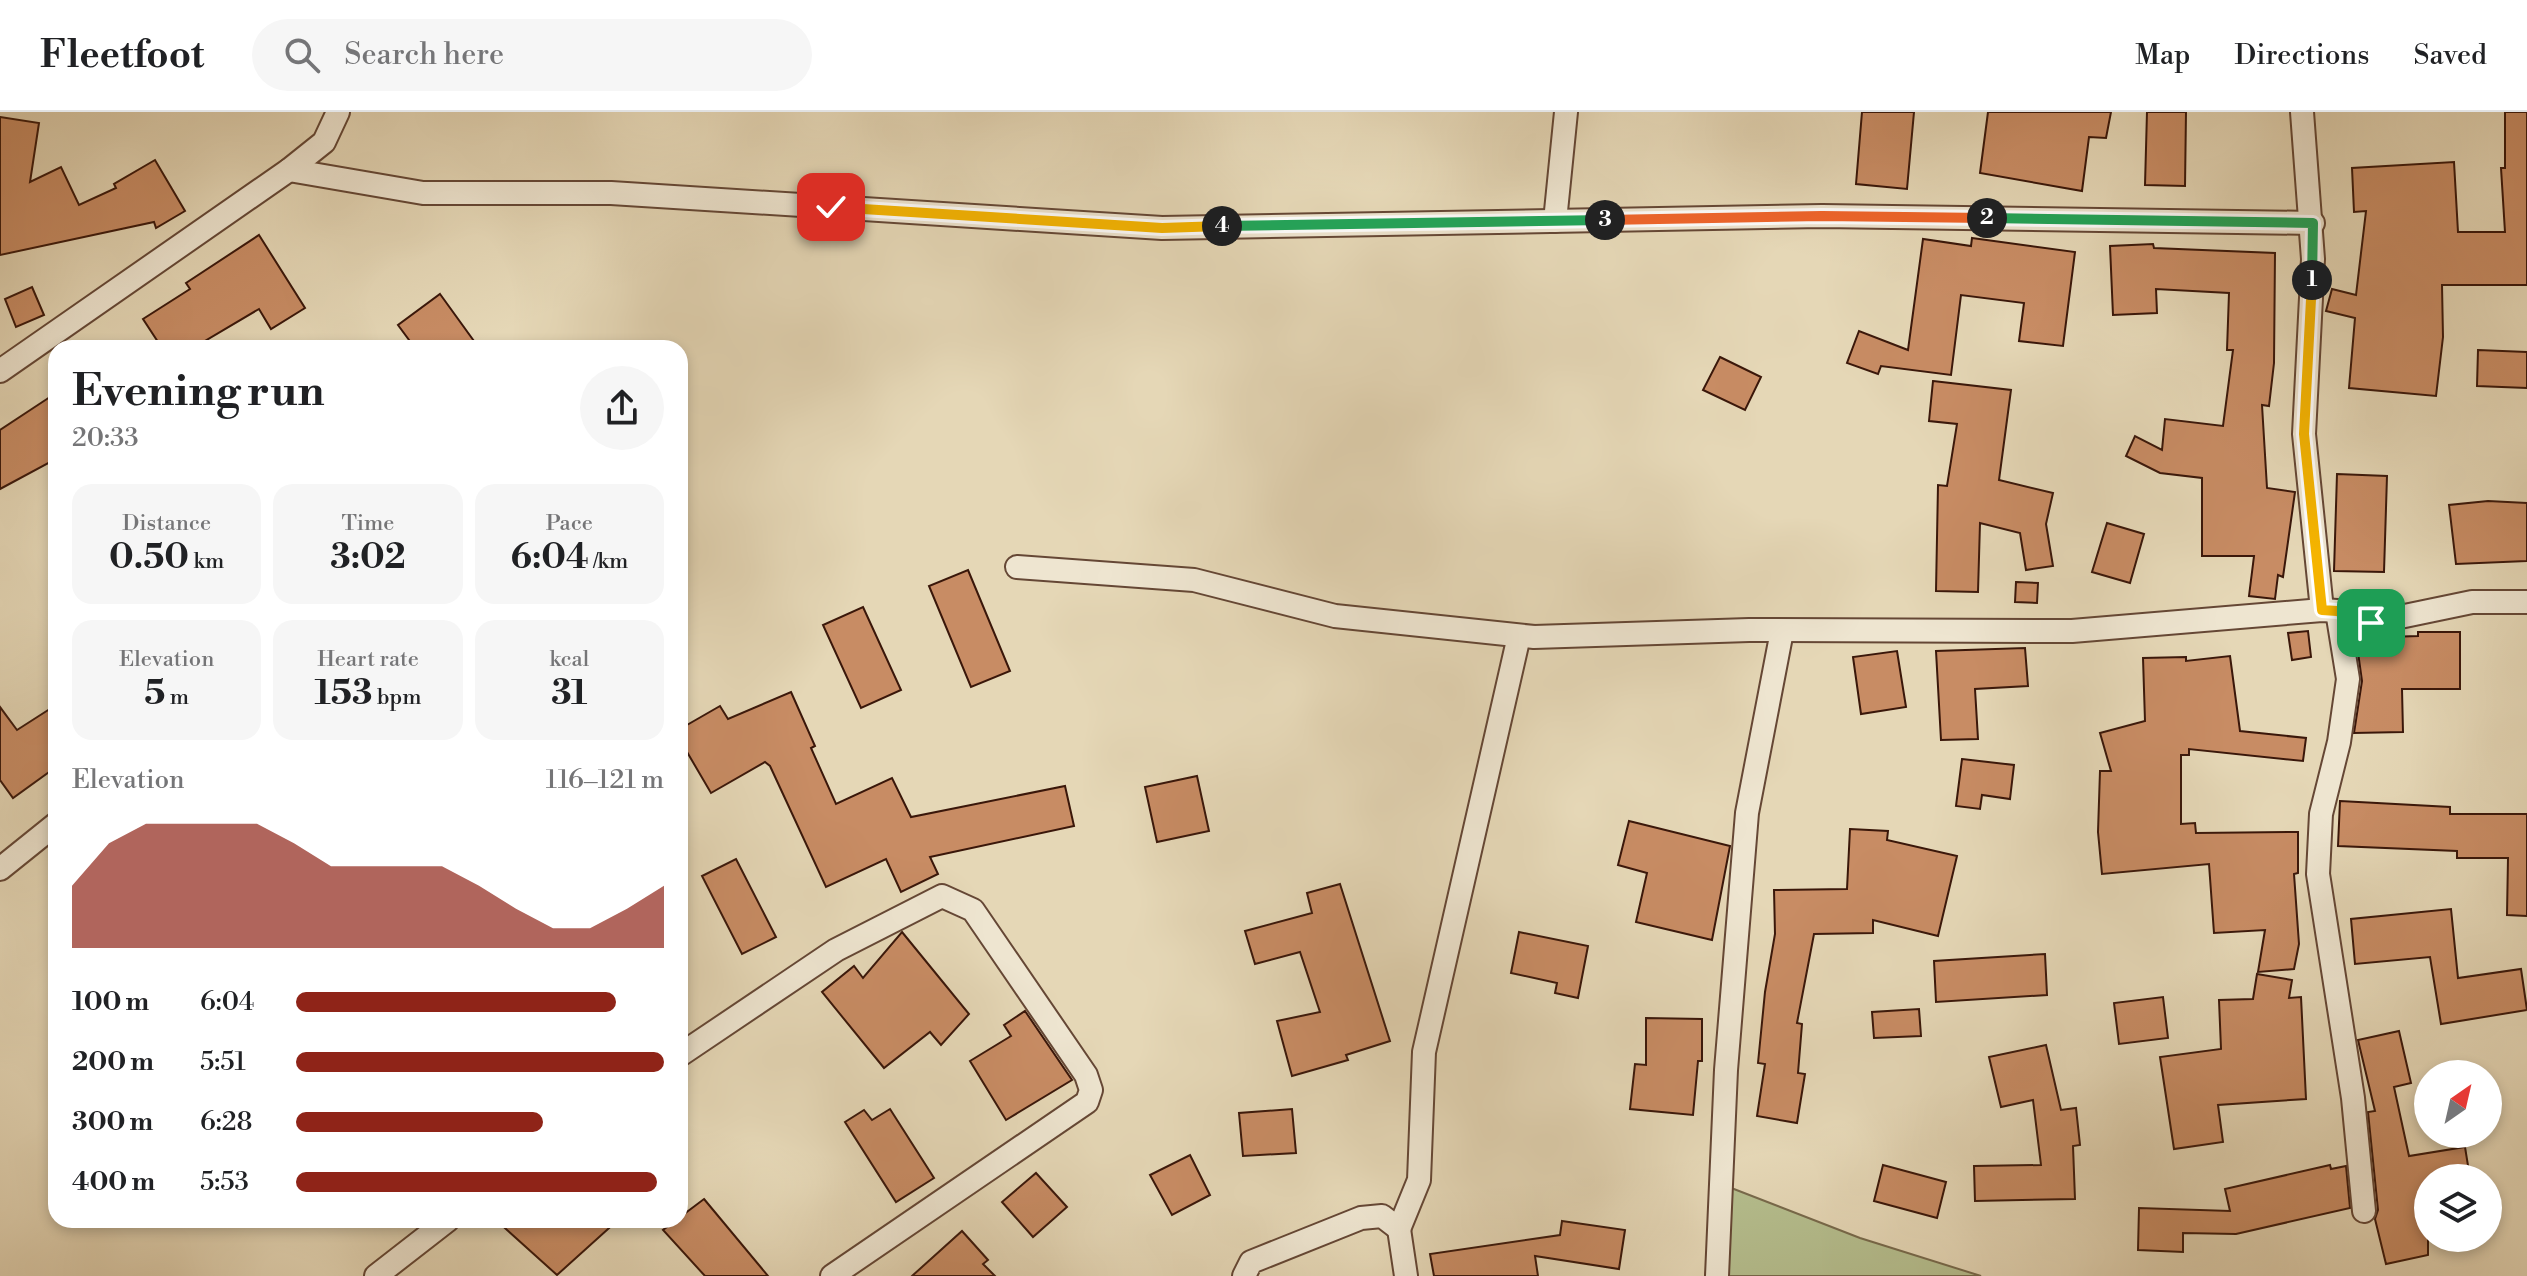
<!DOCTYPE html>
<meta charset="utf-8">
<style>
:root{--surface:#fff;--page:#f6f6f6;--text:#202124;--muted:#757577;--line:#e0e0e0;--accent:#8f2418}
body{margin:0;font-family:"Libre Bodoni",serif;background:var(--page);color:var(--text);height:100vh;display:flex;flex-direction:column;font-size:30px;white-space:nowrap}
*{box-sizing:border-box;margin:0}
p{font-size:26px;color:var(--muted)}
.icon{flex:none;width:44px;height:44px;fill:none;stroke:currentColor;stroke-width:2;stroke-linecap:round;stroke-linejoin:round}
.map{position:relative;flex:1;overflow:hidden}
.details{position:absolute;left:48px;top:228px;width:640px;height:888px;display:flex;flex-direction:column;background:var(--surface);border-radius:24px;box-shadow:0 4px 12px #0003}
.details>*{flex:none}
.needle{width:52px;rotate:34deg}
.fabs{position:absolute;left:2414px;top:948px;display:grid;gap:16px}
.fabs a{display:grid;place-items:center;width:88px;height:88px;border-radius:50%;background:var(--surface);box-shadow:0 4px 12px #0003;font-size:40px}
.pin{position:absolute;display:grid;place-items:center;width:68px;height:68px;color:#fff;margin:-34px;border-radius:16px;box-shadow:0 4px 12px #0006}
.km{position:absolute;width:40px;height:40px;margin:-20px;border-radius:50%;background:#222;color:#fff;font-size:22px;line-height:40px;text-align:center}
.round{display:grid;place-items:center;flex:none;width:84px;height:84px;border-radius:42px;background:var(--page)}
.summary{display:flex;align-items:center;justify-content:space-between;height:136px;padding:0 24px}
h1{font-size:44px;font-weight:700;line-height:60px}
.stats{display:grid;grid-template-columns:repeat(3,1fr);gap:12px;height:136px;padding:8px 24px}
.stats div{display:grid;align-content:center;border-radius:20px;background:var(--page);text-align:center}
.stats b{font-size:34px;font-weight:700}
.stats small{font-size:22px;font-weight:400}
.stats p{font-size:22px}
.chart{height:224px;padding:16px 24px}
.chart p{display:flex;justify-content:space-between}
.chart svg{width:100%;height:144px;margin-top:8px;fill:var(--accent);opacity:.7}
ul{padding:0 24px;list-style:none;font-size:26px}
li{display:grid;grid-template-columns:128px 96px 1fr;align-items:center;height:60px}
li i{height:20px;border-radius:10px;background:var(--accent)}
header{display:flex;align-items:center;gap:48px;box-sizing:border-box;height:112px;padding:0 40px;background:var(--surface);border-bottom:2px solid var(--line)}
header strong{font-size:38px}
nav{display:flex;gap:44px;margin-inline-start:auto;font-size:28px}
.search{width:560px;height:72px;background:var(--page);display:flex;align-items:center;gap:20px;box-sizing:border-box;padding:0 28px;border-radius:44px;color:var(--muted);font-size:30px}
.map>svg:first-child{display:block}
.green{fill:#b5be8e;stroke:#786a4c;stroke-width:2}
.building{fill:#c88c64;stroke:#3a170a;stroke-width:2}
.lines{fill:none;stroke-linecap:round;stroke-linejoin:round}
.minor-casing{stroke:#654735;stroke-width:26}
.minor{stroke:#eee5d0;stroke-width:22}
.split-1-casing{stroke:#fff;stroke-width:16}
.split-2-casing{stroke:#fff;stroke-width:16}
.split-3-casing{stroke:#fff;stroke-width:16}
.split-4-casing{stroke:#fff;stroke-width:16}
.split-5-casing{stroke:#fff;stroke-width:16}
.split-1{stroke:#f5b400;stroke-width:10}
.split-2{stroke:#22a559;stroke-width:10}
.split-3{stroke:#f0652b;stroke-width:10}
.split-4{stroke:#22a559;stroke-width:10}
.split-5{stroke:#f5b400;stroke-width:10}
</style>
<header>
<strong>Fleetfoot</strong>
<div class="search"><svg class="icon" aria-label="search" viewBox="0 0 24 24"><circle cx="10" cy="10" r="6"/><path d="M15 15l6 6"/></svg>Search here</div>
<nav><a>Map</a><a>Directions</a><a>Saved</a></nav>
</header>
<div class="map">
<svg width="2527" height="1164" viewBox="0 0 2527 1164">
<rect width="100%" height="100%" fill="#e5d7b6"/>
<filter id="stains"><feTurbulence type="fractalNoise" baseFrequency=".0025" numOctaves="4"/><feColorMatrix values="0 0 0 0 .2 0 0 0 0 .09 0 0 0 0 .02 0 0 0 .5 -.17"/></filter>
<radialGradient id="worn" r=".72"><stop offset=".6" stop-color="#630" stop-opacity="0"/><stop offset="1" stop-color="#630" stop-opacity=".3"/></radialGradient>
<polygon class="green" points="1721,1072 1860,1126 1981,1164 1705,1164"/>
<g class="building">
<polygon points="1862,0 1914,0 1907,77 1856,72"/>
<polygon points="1988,0 2111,0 2106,26 2089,25 2082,79 1980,61"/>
<polygon points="2147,0 2186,0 2185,74 2145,73"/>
<polygon points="2505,0 2527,0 2527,173 2442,173 2443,225 2436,284 2349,276 2355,206 2326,199 2332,177 2356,183 2366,99 2354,100 2352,56 2454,50 2458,120 2505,120 2501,56 2505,56"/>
<polygon points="0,5 39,11 30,70 61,55 79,93 116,76 114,72 155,48 185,99 156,116 154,110 0,143"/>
<polygon points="259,123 305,196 271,217 259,197 193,236 162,236 143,207 190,177 186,171"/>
<polygon points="1972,126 2075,140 2063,234 2019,229 2024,191 1961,183 1951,263 1881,254 1878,262 1847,251 1859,219 1908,238 1923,127 1971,134"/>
<polygon points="2153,132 2154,136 2275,141 2274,251 2269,294 2262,293 2267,376 2295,380 2283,465 2278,463 2275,487 2249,484 2254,444 2202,444 2202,366 2160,361 2126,344 2135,324 2162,338 2165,307 2223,314 2233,238 2227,238 2229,181 2156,177 2157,201 2113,203 2110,134"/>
<polygon points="32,175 44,203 16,215 5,187"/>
<polygon points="440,182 479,236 415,236 398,213"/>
<polygon points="2478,238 2527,240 2527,276 2477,274"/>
<polygon points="1720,245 1761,265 1745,298 1703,278"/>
<polygon points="1933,269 2011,278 1999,368 2053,381 2046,412 2053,454 2026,458 2020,421 1980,411 1978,480 1936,479 1938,373 1947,374 1957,312 1929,309"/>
<polygon points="56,281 56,347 0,377 0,318"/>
<polygon points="2337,362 2387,364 2384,460 2334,459"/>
<polygon points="2488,389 2527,391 2527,449 2456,452 2449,393"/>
<polygon points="2107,411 2144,422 2130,471 2092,460"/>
<polygon points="968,458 1010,559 971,575 929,474"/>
<polygon points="2016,470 2038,471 2037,491 2015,490"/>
<polygon points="863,495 901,578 861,596 823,513"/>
<polygon points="2308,519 2311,545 2292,548 2288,521"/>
<polygon points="2418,520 2460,520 2460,577 2402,577 2403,620 2354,621 2362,569 2356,526 2418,524"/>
<polygon points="2025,536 2028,574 1975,577 1978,627 1941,628 1936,539"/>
<polygon points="1897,539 1906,595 1861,602 1853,545"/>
<polygon points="2230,544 2240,619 2306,626 2303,649 2189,637 2189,643 2181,643 2181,712 2195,711 2196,721 2298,720 2298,761 2294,762 2299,832 2294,857 2258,860 2265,818 2214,821 2209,752 2102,762 2098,720 2100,659 2111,659 2100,621 2145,609 2143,546 2186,545 2186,549"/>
<polygon points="791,580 815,634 811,636 836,692 892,666 911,705 1065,674 1074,714 930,745 938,762 901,780 886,747 826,775 770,654 765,650 711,681 680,628 680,617 720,594 728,607"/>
<polygon points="56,593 56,655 13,686 0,668 0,595 17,618"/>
<polygon points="1962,647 2014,653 2010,687 1982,683 1980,697 1956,694"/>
<polygon points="1197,664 1209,719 1157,730 1145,675"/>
<polygon points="2340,689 2450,695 2450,702 2527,702 2527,804 2507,803 2508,746 2457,746 2457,739 2338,734"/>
<polygon points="1629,709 1730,734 1712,828 1636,810 1647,761 1618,753"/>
<polygon points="1850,717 1888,719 1887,728 1957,744 1938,824 1873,808 1873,821 1814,822 1797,911 1802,912 1798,961 1805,962 1797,1011 1757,1004 1765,952 1758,951 1765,880 1775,822 1774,778 1847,777"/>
<polygon points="736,747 776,825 742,842 702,764"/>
<polygon points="1340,772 1390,929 1346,943 1348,948 1292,964 1277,909 1320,900 1300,840 1255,852 1245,819 1312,801 1307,781"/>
<polygon points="2451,797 2458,866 2521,857 2527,898 2441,912 2430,845 2355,852 2351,807"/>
<polygon points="902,820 969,902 941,933 930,920 884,956 822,880 854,854 863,866"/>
<polygon points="1519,820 1588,834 1578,886 1555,881 1557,871 1511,861"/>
<polygon points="2045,842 2047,883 1936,890 1934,849"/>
<polygon points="2257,862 2292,868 2289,886 2301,885 2306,987 2218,993 2223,1030 2174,1037 2160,945 2221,937 2219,888 2253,887"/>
<polygon points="2163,885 2168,926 2119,932 2114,891"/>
<polygon points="1919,897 1921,924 1874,926 1872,900"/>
<polygon points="1025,899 1072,968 1006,1008 970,949 1011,924 1004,913"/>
<polygon points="1646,906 1702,907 1702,949 1698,949 1693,1003 1630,997 1635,952 1646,953"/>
<polygon points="2399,919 2411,971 2394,975 2409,1044 2465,1035 2470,1066 2428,1066 2428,1143 2386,1152 2375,1107 2378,1098 2368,1000 2375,999 2358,928"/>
<polygon points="2046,933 2061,998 2076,996 2080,1033 2073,1034 2075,1087 1975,1089 1974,1054 2041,1053 2033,988 2001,995 1989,945"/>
<polygon points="890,997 934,1066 896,1090 845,1010 864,998 872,1008"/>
<polygon points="1292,997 1296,1041 1243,1044 1239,1001"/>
<polygon points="1190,1043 1210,1083 1172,1103 1150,1063"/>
<polygon points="1883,1053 1946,1070 1937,1106 1874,1089"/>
<polygon points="2330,1053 2331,1057 2346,1054 2350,1096 2236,1122 2183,1121 2183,1140 2138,1138 2139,1096 2230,1099 2225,1077"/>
<polygon points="1036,1061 1067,1095 1033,1125 1002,1090"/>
<polygon points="704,1087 768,1164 705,1164 663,1118"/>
<polygon points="496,1108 618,1108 557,1163"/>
<polygon points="1562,1109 1625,1118 1619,1157 1535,1144 1538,1164 1434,1164 1430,1142 1560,1123"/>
<polygon points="962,1119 988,1148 983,1152 995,1164 912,1164"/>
</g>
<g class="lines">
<defs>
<g id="minor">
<polyline points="2302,0 2313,147 2304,322 2322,498"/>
<polyline points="289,58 423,81 611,81 1162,116 1822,104 2313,111"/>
<polyline points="1555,109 1566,0"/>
<polyline points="0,259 289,58 324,30 338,0"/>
<polyline points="1017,455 1194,468 1335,504 1534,525 1749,518 2072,519 2322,498 2337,499 2371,511 2472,490 2527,490"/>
<polyline points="2337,499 2348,567 2339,630 2321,702 2318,762 2353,986 2364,1099"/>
<polyline points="0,757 56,712"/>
<polyline points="680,943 836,838 942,784 973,798 1086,963 1091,978 1087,990 832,1164"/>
<polyline points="1399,1117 1406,1164"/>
<polyline points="376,1164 448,1108"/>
<polyline points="1244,1164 1251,1150 1361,1106 1382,1104 1399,1117 1419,1068 1424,940 1519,524"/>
<polyline points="1717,1164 1726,958 1747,701 1782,519"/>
</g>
</defs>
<use href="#minor" class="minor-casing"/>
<use href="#minor" class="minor"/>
</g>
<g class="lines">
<defs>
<polyline id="split-1" points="2312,168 2304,322 2322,498 2337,499 2371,511"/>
<polyline id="split-2" points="1987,106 2313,111 2312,168"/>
<polyline id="split-3" points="1605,108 1822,104 1987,106"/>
<polyline id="split-4" points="1222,114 1605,108"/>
<polyline id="split-5" points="831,95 1162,116 1222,114"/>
</defs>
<use href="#split-1" class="split-1-casing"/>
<use href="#split-2" class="split-2-casing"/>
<use href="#split-3" class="split-3-casing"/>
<use href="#split-4" class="split-4-casing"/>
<use href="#split-5" class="split-5-casing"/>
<use href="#split-1" class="split-1"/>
<use href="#split-2" class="split-2"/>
<use href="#split-3" class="split-3"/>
<use href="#split-4" class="split-4"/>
<use href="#split-5" class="split-5"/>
</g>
<rect width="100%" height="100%" filter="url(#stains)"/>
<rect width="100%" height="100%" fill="url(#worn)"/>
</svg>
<div class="fabs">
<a><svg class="needle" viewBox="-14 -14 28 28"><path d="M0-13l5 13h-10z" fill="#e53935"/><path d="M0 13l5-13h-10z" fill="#757577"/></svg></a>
<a><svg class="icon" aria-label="layers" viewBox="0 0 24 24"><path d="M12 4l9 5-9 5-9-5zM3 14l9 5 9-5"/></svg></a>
</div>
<div class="pin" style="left:2371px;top:511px;background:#1e9e55"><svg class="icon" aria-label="arrive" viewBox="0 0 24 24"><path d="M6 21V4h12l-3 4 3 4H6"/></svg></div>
<div class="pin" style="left:831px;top:95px;background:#d93025"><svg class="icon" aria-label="check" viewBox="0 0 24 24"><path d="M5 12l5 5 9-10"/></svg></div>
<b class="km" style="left:2312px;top:168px">1</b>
<b class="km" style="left:1987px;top:106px">2</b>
<b class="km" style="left:1605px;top:108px">3</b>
<b class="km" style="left:1222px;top:114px">4</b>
<section class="details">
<div class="summary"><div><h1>Evening run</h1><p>20:33</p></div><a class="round"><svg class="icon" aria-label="share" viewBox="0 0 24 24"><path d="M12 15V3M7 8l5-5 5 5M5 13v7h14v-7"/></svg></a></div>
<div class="stats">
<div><p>Distance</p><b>0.50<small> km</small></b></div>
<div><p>Time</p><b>3:02</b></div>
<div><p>Pace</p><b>6:04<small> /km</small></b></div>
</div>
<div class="stats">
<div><p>Elevation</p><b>5<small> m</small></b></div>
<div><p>Heart rate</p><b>153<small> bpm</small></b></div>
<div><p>kcal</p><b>31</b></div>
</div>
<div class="chart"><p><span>Elevation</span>116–121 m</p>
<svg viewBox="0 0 160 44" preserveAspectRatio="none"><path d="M0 44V25L10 12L20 6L30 6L40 6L50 6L60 12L70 19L80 19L90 19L100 19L110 25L120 32L130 38L140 38L150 32L160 25V44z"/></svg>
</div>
<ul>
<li><b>100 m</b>6:04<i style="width:87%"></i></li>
<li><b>200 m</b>5:51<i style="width:100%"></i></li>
<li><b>300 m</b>6:28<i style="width:67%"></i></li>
<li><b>400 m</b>5:53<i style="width:98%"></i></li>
</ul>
</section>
</div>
